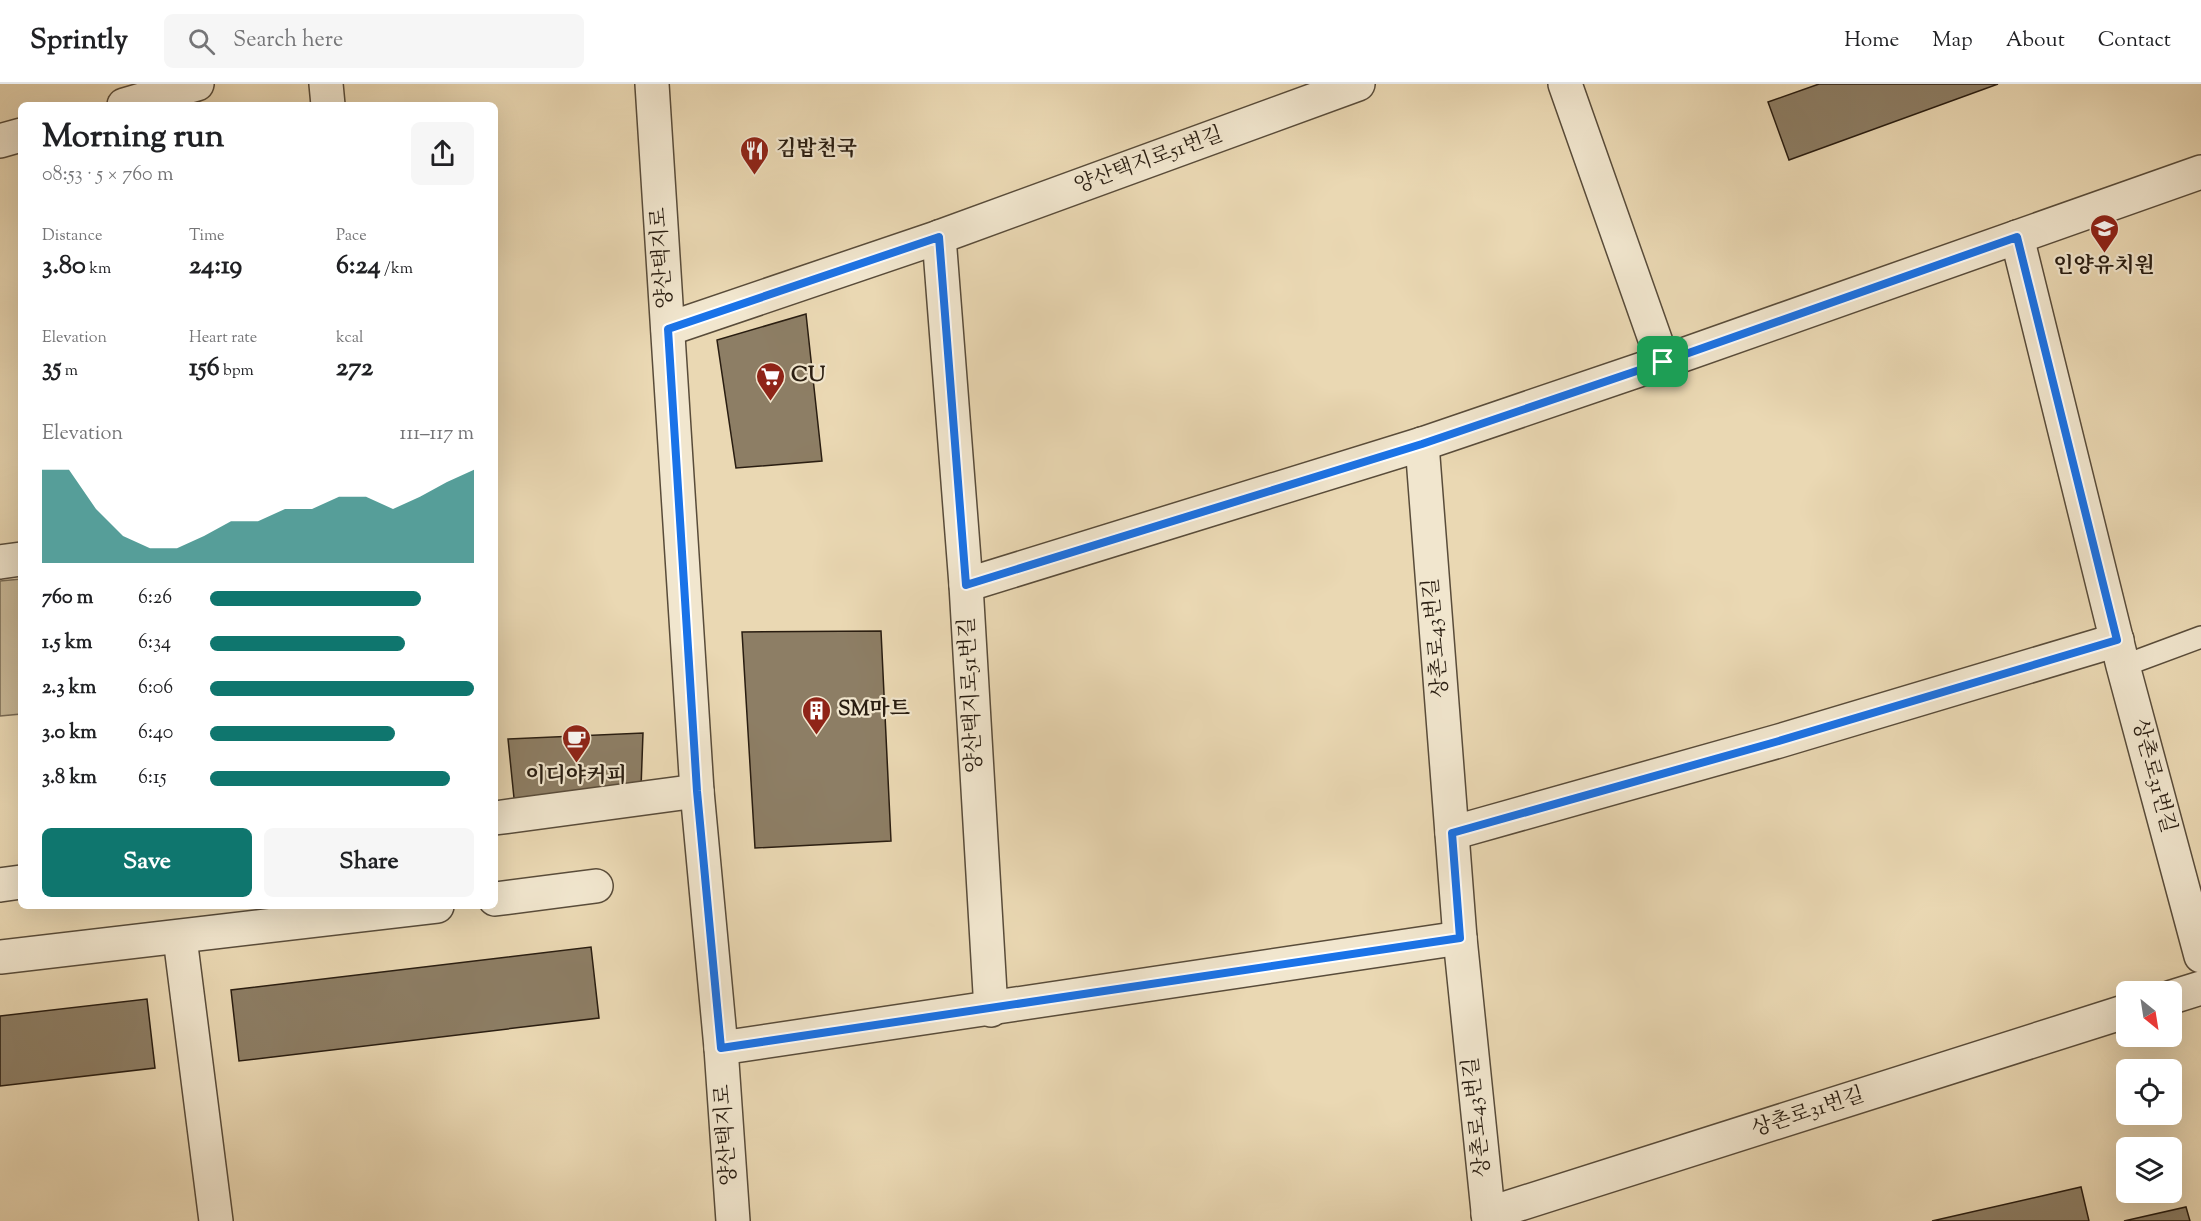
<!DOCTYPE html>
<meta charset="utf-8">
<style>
:root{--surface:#fff;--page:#f6f6f6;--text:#202124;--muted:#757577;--line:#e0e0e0;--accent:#0f766e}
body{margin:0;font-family:"Sorts Mill Goudy","Noto Serif KR",serif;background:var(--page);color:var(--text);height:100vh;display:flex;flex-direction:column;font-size:22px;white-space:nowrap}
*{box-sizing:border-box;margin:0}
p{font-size:20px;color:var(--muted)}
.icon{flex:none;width:33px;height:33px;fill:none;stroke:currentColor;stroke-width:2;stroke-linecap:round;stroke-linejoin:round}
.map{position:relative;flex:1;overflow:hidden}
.details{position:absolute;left:18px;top:18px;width:480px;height:807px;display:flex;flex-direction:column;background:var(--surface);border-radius:9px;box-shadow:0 6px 24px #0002}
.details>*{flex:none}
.needle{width:39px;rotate:150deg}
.tools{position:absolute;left:2116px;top:897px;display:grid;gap:12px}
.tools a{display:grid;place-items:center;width:66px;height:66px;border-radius:9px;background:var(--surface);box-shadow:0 6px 24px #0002;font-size:30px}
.pin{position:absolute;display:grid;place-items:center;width:51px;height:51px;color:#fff;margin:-26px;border-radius:12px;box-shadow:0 3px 9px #0006}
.round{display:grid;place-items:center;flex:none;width:63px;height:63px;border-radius:9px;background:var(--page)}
.head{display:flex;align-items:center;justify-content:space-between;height:102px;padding:0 24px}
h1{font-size:33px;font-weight:700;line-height:45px}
.metrics{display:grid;grid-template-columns:repeat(3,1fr);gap:9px;height:102px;padding:6px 24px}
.metrics div{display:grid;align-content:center}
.metrics b{font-size:26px;font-weight:700}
.metrics small{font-size:16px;font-weight:400}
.metrics p{font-size:16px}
.chart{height:168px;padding:12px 24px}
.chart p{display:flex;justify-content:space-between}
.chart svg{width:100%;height:108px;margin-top:6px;fill:var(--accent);opacity:.7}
.button{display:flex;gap:12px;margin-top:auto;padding:12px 24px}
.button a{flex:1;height:69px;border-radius:9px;background:var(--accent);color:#fff;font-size:24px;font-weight:700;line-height:69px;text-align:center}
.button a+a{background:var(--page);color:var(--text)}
ul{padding:0 24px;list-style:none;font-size:20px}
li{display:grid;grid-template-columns:96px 72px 1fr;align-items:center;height:45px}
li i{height:15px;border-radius:8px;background:var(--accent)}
header{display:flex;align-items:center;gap:36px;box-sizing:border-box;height:84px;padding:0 30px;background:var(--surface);border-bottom:2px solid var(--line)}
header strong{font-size:28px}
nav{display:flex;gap:33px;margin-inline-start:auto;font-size:21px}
.search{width:420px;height:54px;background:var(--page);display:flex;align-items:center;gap:15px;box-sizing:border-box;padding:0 21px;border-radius:9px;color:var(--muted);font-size:22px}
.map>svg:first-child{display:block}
.green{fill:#c9b897;stroke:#796a54;stroke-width:1.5}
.building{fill:#8d7e65;stroke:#291d11;stroke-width:1.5}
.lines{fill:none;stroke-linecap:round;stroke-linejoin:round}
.service-casing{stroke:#594c3a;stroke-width:24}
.minor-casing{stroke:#594c3a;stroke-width:36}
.tertiary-casing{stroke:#594c3a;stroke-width:36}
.service{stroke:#f1e6ce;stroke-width:21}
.minor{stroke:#f1e6ce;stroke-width:33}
.tertiary{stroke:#f1e6ce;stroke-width:33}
.route-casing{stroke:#fff;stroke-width:12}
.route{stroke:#1a73e8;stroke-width:8}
.labels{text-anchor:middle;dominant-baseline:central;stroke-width:4.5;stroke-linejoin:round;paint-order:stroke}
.poi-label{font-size:21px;font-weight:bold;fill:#291d11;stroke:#f1e6ce;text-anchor:start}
.street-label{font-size:21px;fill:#291d11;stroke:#f1e6ce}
</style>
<header>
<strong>Sprintly</strong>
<div class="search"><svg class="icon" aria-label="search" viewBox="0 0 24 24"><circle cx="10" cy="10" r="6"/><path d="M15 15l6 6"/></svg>Search here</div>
<nav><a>Home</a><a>Map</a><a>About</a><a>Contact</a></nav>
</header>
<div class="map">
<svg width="2201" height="1137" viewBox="0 0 2201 1137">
<rect width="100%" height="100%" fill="#ead8b3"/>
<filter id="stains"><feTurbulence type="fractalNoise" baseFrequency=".00333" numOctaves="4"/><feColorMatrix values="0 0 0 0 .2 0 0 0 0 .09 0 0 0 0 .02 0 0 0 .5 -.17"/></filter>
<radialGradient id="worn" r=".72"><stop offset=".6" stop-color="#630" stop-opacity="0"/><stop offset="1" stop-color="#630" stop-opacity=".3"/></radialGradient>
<polygon class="green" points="21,495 21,630 0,632 0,497"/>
<g class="building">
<polygon points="1819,0 1998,0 1789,76 1768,18"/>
<polygon points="806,230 822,377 736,384 717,256"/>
<polygon points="881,547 891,757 755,764 742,548"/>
<polygon points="643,649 641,704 515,724 508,655"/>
<polygon points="591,863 599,934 239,977 231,906"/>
<polygon points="147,915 155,984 0,1002 0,932"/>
<polygon points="2081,1103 2089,1137 1932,1137"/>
<polygon points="2186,1123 2190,1137 2124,1137"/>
</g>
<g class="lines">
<defs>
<polyline id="service" points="2123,582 2201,553"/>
<g id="minor">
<polyline points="326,0 328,21"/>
<polyline points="1565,0 1663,278"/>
<polyline points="939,153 966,501 991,926"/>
<polyline points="2017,153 2123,582 2201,872"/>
<polyline points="668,245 939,153 1358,0"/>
<polyline points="1422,360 1460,854 1489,1137"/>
<polyline points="0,478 21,475"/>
<polyline points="966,501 1422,360 1663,278 2201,88"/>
<polyline points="495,734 697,707"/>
<polyline points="1452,749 1779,657 2117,556"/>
<polyline points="0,801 21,798"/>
<polyline points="495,815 596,802"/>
<polyline points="180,854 216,1137"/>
<polyline points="0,873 437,822"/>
<polyline points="2172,913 2201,904"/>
<polyline points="721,964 1460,854"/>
<polyline points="1488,1130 2127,927"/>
</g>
<g id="tertiary">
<polyline points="652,0 697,707 721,964 733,1137"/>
<polyline points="124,21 197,0"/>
<polyline points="0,57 21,51"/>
</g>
</defs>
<use href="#service" class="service-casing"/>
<use href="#minor" class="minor-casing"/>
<use href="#tertiary" class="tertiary-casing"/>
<use href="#service" class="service"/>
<use href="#minor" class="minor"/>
<use href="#tertiary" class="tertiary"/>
</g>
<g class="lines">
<defs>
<polygon id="route" points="939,153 966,501 1422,360 1663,278 2017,153 2117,556 1779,657 1452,749 1460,854 721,964 697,707 668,245"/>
</defs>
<use href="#route" class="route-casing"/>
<use href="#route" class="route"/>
</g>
<defs>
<symbol id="restaurant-pin" viewBox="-11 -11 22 30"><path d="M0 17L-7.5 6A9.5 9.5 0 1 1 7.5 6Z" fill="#8f2418" stroke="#f1e6ce"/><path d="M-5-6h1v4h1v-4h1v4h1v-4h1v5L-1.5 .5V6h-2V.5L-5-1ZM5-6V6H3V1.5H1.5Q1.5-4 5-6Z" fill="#fff"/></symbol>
<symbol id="school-pin" viewBox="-11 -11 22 30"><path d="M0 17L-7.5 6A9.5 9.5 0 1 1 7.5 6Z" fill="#8f2418" stroke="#f1e6ce"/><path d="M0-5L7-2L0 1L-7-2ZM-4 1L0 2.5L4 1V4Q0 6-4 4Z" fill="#fff"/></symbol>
<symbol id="supermarket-pin" viewBox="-11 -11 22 30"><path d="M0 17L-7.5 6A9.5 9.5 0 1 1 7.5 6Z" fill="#8f2418" stroke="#f1e6ce"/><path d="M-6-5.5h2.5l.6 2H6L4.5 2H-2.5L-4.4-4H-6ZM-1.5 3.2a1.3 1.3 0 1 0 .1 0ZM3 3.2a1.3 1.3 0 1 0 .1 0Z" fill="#fff"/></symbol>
<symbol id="building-pin" viewBox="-11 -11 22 30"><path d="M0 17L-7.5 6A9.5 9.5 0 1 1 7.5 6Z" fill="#8f2418" stroke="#f1e6ce"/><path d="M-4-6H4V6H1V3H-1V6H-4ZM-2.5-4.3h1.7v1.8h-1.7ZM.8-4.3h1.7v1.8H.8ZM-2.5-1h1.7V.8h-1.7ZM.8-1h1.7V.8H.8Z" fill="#fff"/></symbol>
<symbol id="cafe-pin" viewBox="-11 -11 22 30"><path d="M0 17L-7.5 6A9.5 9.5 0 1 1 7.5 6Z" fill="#8f2418" stroke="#f1e6ce"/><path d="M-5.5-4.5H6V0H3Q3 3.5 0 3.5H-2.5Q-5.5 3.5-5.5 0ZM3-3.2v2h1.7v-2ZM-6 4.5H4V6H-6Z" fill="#fff"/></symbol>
</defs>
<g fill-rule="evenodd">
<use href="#restaurant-pin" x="738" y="50" width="33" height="45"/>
<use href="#school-pin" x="2088" y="128" width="33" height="45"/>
<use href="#supermarket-pin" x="754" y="276" width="33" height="45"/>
<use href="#building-pin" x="800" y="610" width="33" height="45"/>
<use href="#cafe-pin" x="560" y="638" width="33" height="45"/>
</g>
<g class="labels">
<g class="poi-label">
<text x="776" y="66">김밥천국</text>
<text x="2104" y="183" text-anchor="middle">인양유치원</text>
<text x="791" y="292">CU</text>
<text x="838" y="626">SM마트</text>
<text x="576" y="693" text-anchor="middle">이디야커피</text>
</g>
<g class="street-label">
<text transform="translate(1149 77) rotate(-20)">양산택지로51번길</text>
<text transform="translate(663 174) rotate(-94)">양산택지로</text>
<text transform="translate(1437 554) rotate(-95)">상촌로43번길</text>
<text transform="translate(972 611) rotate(-93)">양산택지로51번길</text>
<text transform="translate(2153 692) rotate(75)">상촌로31번길</text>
<text transform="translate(1808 1029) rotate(-18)">상촌로31번길</text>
<text transform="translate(1478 1033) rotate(-96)">상촌로43번길</text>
<text transform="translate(727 1051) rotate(-94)">양산택지로</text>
</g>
</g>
<rect width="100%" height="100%" filter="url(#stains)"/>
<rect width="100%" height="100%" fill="url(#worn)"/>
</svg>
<div class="tools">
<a><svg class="needle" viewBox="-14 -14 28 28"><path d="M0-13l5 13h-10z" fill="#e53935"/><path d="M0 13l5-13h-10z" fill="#757577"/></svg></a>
<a><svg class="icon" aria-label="locate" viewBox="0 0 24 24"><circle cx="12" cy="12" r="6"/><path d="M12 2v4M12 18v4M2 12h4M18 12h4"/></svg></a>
<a><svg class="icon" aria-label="layers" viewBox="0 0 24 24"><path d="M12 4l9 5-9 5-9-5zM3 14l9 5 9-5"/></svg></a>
</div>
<div class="pin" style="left:1663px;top:278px;background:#1e9e55"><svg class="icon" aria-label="arrive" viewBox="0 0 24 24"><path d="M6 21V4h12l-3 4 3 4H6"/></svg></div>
<section class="details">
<div class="head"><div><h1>Morning run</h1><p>08:53 · 5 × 760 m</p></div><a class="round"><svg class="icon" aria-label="share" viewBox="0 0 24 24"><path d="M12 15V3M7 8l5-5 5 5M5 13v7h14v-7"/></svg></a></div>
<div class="metrics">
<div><p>Distance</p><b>3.80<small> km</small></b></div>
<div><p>Time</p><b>24:19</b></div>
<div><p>Pace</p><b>6:24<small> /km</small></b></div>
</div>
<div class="metrics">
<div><p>Elevation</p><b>35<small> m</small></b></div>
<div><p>Heart rate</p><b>156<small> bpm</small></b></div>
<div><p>kcal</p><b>272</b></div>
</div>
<div class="chart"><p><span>Elevation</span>111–117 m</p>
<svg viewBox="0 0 160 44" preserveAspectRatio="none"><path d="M0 44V6L10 6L20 22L30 33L40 38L50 38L60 33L70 27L80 27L90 22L100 22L110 17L120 17L130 22L140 17L150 11L160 6V44z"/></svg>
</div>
<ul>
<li><b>760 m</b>6:26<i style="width:80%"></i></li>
<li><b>1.5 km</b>6:34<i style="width:74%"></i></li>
<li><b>2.3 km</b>6:06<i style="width:100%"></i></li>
<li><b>3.0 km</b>6:40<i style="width:70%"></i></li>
<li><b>3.8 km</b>6:15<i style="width:91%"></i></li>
</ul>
<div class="button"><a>Save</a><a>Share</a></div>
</section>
</div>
